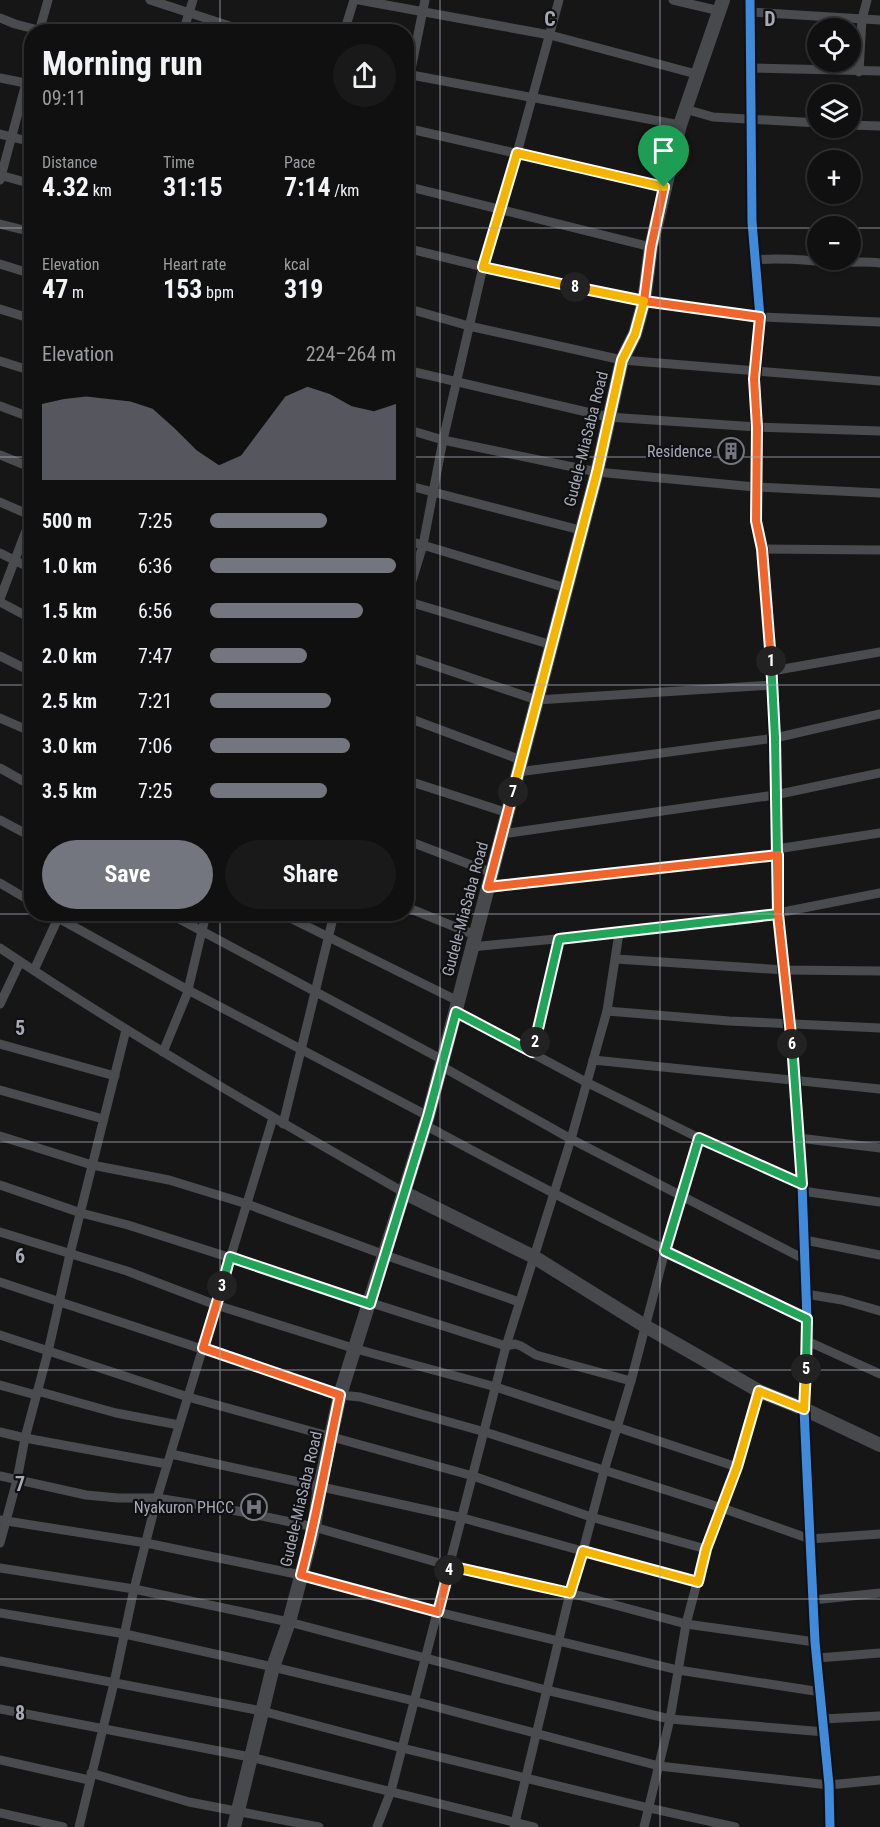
<!DOCTYPE html>
<meta charset="utf-8">
<style>
:root{--surface:#101010;--page:#191919;--text:#f1f3f6;--muted:#9c9d9f;--line:#303030;--accent:#74767f}
body{margin:0;font-family:"Roboto Condensed",sans-serif;background:var(--page);color:var(--text);height:100vh;display:flex;flex-direction:column;font-size:22px;white-space:nowrap}
*{box-sizing:border-box;margin:0}
p{font-size:20px;color:var(--muted)}
.icon{flex:none;width:33px;height:33px;fill:none;stroke:currentColor;stroke-width:2;stroke-linecap:round;stroke-linejoin:round}
.map{position:relative;flex:1;overflow:hidden}
.drawer{position:absolute;left:24px;top:24px;width:390px;height:897px;display:flex;flex-direction:column;background:var(--surface);border-radius:24px;box-shadow:0 2px 4px #0004,0 0 0 2px var(--line)}
.drawer>*{flex:none}
.tools{position:absolute;left:807px;top:18px;display:grid;gap:12px}
.tools a{display:grid;place-items:center;width:54px;height:54px;border-radius:50%;background:var(--surface);box-shadow:0 2px 4px #0004,0 0 0 2px var(--line);font-size:30px}
.pin{position:absolute;display:grid;place-items:center;width:51px;height:51px;color:#fff;margin:-62px -26px;border-radius:50% 50% 50% 0;rotate:-45deg;box-shadow:0 0 6px #0007}
.pin .icon{rotate:45deg}
.km{position:absolute;width:30px;height:30px;margin:-15px;border-radius:50%;background:#222;color:#fff;font-size:16px;line-height:30px;text-align:center}
.round{display:grid;place-items:center;flex:none;width:63px;height:63px;border-radius:32px;background:var(--page)}
.headline{display:flex;align-items:center;justify-content:space-between;height:102px;padding:0 18px}
h1{font-size:33px;font-weight:700;line-height:45px}
.figures{display:grid;grid-template-columns:repeat(3,1fr);gap:9px;height:102px;padding:6px 18px}
.figures div{display:grid;align-content:center}
.figures b{font-size:26px;font-weight:700}
.figures small{font-size:16px;font-weight:400}
.figures p{font-size:16px}
.chart{height:168px;padding:12px 18px}
.chart p{display:flex;justify-content:space-between}
.chart svg{width:100%;height:108px;margin-top:6px;fill:var(--accent);opacity:.7}
.button{display:flex;gap:12px;margin-top:auto;padding:12px 18px}
.button a{flex:1;height:69px;border-radius:36px;background:var(--accent);color:#fff;font-size:24px;font-weight:700;line-height:69px;text-align:center}
.button a+a{background:var(--page);color:var(--text)}
ul{padding:0 18px;list-style:none;font-size:20px}
li{display:grid;grid-template-columns:96px 72px 1fr;align-items:center;height:45px}
li i{height:15px;border-radius:8px;background:var(--accent)}
.map>svg:first-child{display:block}
.lines{fill:none;stroke-linecap:round;stroke-linejoin:round}
.street{stroke:#494b4f;stroke-width:9}
.secondary{stroke:#48494d;stroke-width:14}
.cycleway-casing{stroke:#101012;stroke-width:13}
.cycleway{stroke:#408adc;stroke-width:9}
.split-1-casing{stroke:#fff;stroke-width:12}
.split-2-casing{stroke:#fff;stroke-width:12}
.split-3-casing{stroke:#fff;stroke-width:12}
.split-4-casing{stroke:#fff;stroke-width:12}
.split-5-casing{stroke:#fff;stroke-width:12}
.split-6-casing{stroke:#fff;stroke-width:12}
.split-7-casing{stroke:#fff;stroke-width:12}
.split-8-casing{stroke:#fff;stroke-width:12}
.split-9-casing{stroke:#fff;stroke-width:12}
.split-1{stroke:#f0652b;stroke-width:8}
.split-2{stroke:#22a559;stroke-width:8}
.split-3{stroke:#22a559;stroke-width:8}
.split-4{stroke:#f0652b;stroke-width:8}
.split-5{stroke:#f5b400;stroke-width:8}
.split-6{stroke:#22a559;stroke-width:8}
.split-7{stroke:#f0652b;stroke-width:8}
.split-8{stroke:#f5b400;stroke-width:8}
.split-9{stroke:#f5b400;stroke-width:8}
.grid{fill:none;stroke:#a6aab7;stroke-width:1.5;stroke-opacity:0.55}
.labels{text-anchor:middle;dominant-baseline:central;stroke-width:4.5;stroke-linejoin:round;paint-order:stroke}
.street-label{font-size:16px;fill:#a6aab7;stroke:#101012}
.poi-label{font-size:16px;fill:#a6aab7;stroke:#101012;text-anchor:end}
.grid-label{font-size:20px;text-anchor:middle;font-weight:bold;fill:#a6aab7;stroke:#101012;stroke-width:4.5;stroke-linejoin:round;paint-order:stroke}
</style>
<div class="map">
<svg width="880" height="1827" viewBox="0 0 880 1827">
<rect width="100%" height="100%" fill="#161616"/>
<g class="lines">
<g class="street">
<polyline points="150,0 248,32"/>
<polyline points="359,0 550,35 696,74"/>
<polyline points="673,0 720,11"/>
<polyline points="750,0 752,222 760,317 754,389 757,427 756,521 762,549 772,671 778,913 795,1081 802,1184 807,1319 804,1409 810,1539 815,1642 829,1785 830,1827"/>
<polyline points="751,12 880,20"/>
<polyline points="0,18 15,24 46,32"/>
<polyline points="39,32 48,0"/>
<polyline points="183,32 193,0"/>
<polyline points="344,32 354,0"/>
<polyline points="750,68 880,71"/>
<polyline points="859,72 862,19 867,0"/>
<polyline points="406,74 680,125"/>
<polyline points="0,78 30,84"/>
<polyline points="406,94 425,0"/>
<polyline points="685,109 713,117 818,123"/>
<polyline points="850,125 880,126"/>
<polyline points="406,128 664,187"/>
<polyline points="0,134 32,142"/>
<polyline points="0,175 32,184"/>
<polyline points="0,180 32,61"/>
<polyline points="406,186 651,247"/>
<polyline points="0,224 32,232"/>
<polyline points="406,248 483,267 644,301 760,317 880,322"/>
<path d="M 756,260 C 782,257 807,261 832,262 C 848,263 864,261 880,263"/>
<polyline points="0,264 32,274"/>
<polyline points="406,308 469,326 622,360 880,381"/>
<polyline points="0,309 32,319"/>
<polyline points="0,361 32,371"/>
<polyline points="406,370 608,417 757,427 880,431"/>
<polyline points="0,406 32,418"/>
<polyline points="406,429 443,440 597,472 755,487 880,493"/>
<polyline points="0,455 32,468"/>
<polyline points="406,485 580,530"/>
<polyline points="0,502 32,516"/>
<polyline points="406,540 566,588"/>
<polyline points="762,549 880,550"/>
<polyline points="0,553 32,569"/>
<polyline points="0,599 32,515"/>
<polyline points="406,600 423,545 443,440 483,267 517,153 559,0"/>
<polyline points="406,601 552,645"/>
<polyline points="0,602 32,619"/>
<polyline points="0,656 32,672"/>
<polyline points="406,656 537,700 773,685"/>
<polyline points="772,671 880,652"/>
<polyline points="406,717 521,760"/>
<polyline points="0,718 32,732"/>
<polyline points="0,768 32,786"/>
<polyline points="518,772 775,738 880,714"/>
<polyline points="406,780 508,813"/>
<polyline points="0,820 32,837"/>
<polyline points="502,834 775,795 880,773"/>
<polyline points="406,840 492,873"/>
<polyline points="777,849 880,833"/>
<polyline points="0,883 32,902"/>
<polyline points="488,887 778,855"/>
<polyline points="406,907 475,935"/>
<polyline points="51,914 188,990 428,1116"/>
<polyline points="170,914 443,1060"/>
<polyline points="282,914 458,1001"/>
<polyline points="471,947 619,933 778,913 880,893"/>
<path d="M 0,948 C 131,1036 268,1115 405,1193"/>
<polyline points="616,959 785,970 880,971"/>
<polyline points="34,970 60,914"/>
<polyline points="0,1004 20,962"/>
<polyline points="607,1011 729,1021 880,1028"/>
<polyline points="455,1012 586,1082 699,1138 802,1184"/>
<polyline points="0,1044 115,1076"/>
<polyline points="163,1052 187,994 206,914"/>
<polyline points="532,1052 559,939"/>
<polyline points="593,1060 880,1089"/>
<polyline points="441,1066 571,1139 806,1260"/>
<polyline points="0,1090 103,1119"/>
<polyline points="283,1124 334,914"/>
<path d="M 425,1125 C 552,1194 677,1257 807,1319"/>
<polyline points="0,1136 92,1165 169,1180 247,1204 385,1255 519,1302"/>
<polyline points="799,1138 880,1148"/>
<polyline points="0,1185 81,1213 128,1225 506,1346 515,1344 521,1346 536,1355 631,1381"/>
<polyline points="802,1191 880,1202"/>
<polyline points="0,1232 127,1271 216,1305 356,1349 496,1387 737,1467"/>
<polyline points="805,1240 880,1255"/>
<polyline points="0,1282 340,1395 360,1397 485,1432 722,1508 810,1539 880,1534"/>
<polyline points="806,1294 842,1300 880,1311"/>
<polyline points="0,1335 188,1397 473,1476 591,1517 706,1549"/>
<polyline points="807,1341 880,1374"/>
<polyline points="0,1385 36,1395"/>
<polyline points="37,1391 116,1413 179,1425"/>
<polyline points="0,1432 25,1438 167,1464"/>
<polyline points="171,1454 463,1518 698,1583"/>
<polyline points="0,1476 86,1495 118,1498 157,1498 243,1512 314,1527 450,1566 570,1593 686,1624 815,1642"/>
<polyline points="0,1520 146,1543 301,1575 438,1612 678,1670 821,1692"/>
<polyline points="0,1543 17,1480 25,1438 48,1352 70,1254 126,1030"/>
<polyline points="0,1568 134,1589 289,1622 546,1690 670,1719 825,1732"/>
<polyline points="813,1600 880,1593"/>
<polyline points="0,1613 125,1634 273,1667 414,1701 659,1766 829,1785 880,1780"/>
<polyline points="818,1658 880,1653"/>
<polyline points="0,1661 262,1711 402,1748 649,1808 735,1827"/>
<polyline points="0,1709 250,1757 534,1827"/>
<polyline points="823,1719 880,1716"/>
<polyline points="0,1760 89,1780"/>
<polyline points="91,1773 189,1802 319,1827"/>
<polyline points="0,1813 63,1827"/>
<polyline points="79,1827 114,1683 134,1589 157,1498 273,1118"/>
<polyline points="377,1827 391,1791 506,1346 571,1139 607,1011 619,933"/>
<polyline points="514,1827 570,1593 583,1551 604,1471 631,1381 665,1251 699,1138"/>
<polyline points="644,1827 670,1719 686,1624 706,1549 737,1467 759,1391"/>
</g>
<g class="secondary">
<polyline points="405,1193 534,1257 645,1326 759,1391 804,1409 880,1445"/>
<polyline points="234,1827 273,1667 289,1622 314,1527 320,1486 340,1395 428,1116 597,472 622,360 635,334 644,301 651,247 680,125 723,0"/>
</g>
<defs>
<polyline id="cycleway" points="750,0 752,222 760,317 754,389 757,427 756,521 762,549 772,671 778,913 795,1081 802,1184 807,1319 804,1409 810,1539 815,1642 829,1785 830,1827"/>
</defs>
<use href="#cycleway" class="cycleway-casing"/>
<use href="#cycleway" class="cycleway"/>
</g>
<g class="lines">
<defs>
<polyline id="split-1" points="664,187 651,247 644,301 760,317 754,379 757,427 756,521 762,549 771,661"/>
<polyline id="split-2" points="535,1042 559,939 778,914 775,738 771,661"/>
<polyline id="split-3" points="222,1286 230,1257 370,1304 428,1116 456,1012 532,1052 535,1042"/>
<path id="split-4" d="M 222,1286 L 203,1348 L 340,1395 C 327,1455 317,1516 301,1575 L 438,1612 L 449,1570"/>
<polyline id="split-5" points="449,1570 450,1566 570,1593 583,1551 698,1582 706,1549 737,1467 759,1391 804,1409 806,1369"/>
<polyline id="split-6" points="792,1044 802,1184 699,1138 665,1251 807,1319 806,1369"/>
<polyline id="split-7" points="513,792 488,887 778,855 778,914 792,1044"/>
<polyline id="split-8" points="513,792 597,472 622,360 635,334 644,301 575,287"/>
<polyline id="split-9" points="575,287 483,267 517,153 664,187"/>
</defs>
<use href="#split-1" class="split-1-casing"/>
<use href="#split-2" class="split-2-casing"/>
<use href="#split-3" class="split-3-casing"/>
<use href="#split-4" class="split-4-casing"/>
<use href="#split-5" class="split-5-casing"/>
<use href="#split-6" class="split-6-casing"/>
<use href="#split-7" class="split-7-casing"/>
<use href="#split-8" class="split-8-casing"/>
<use href="#split-9" class="split-9-casing"/>
<use href="#split-1" class="split-1"/>
<use href="#split-2" class="split-2"/>
<use href="#split-3" class="split-3"/>
<use href="#split-4" class="split-4"/>
<use href="#split-5" class="split-5"/>
<use href="#split-6" class="split-6"/>
<use href="#split-7" class="split-7"/>
<use href="#split-8" class="split-8"/>
<use href="#split-9" class="split-9"/>
</g>
<path class="grid" d="M 220,0 L 220,32M 440,0 L 440,1827M 660,0 L 660,1827M 0,228 L 32,228M 406,228 L 818,228M 850,228 L 880,228M 0,457 L 32,457M 406,457 L 880,457M 0,685 L 32,685M 406,685 L 880,685M 0,914 L 32,914M 32,914 L 406,914M 220,914 L 220,1827M 406,914 L 880,914M 0,1142 L 880,1142M 0,1370 L 880,1370M 0,1599 L 880,1599"/>
<defs>
<symbol id="building-ring" viewBox="-11 -11 22 22"><circle r="9.5" fill="#101012" stroke="#74767f" stroke-width="1.5"/><path d="M-4-6H4V6H1V3H-1V6H-4ZM-2.5-4.3h1.7v1.8h-1.7ZM.8-4.3h1.7v1.8H.8ZM-2.5-1h1.7V.8h-1.7ZM.8-1h1.7V.8H.8Z" fill="#74767f"/></symbol>
<symbol id="hospital-ring" viewBox="-11 -11 22 22"><circle r="9.5" fill="#101012" stroke="#74767f" stroke-width="1.5"/><path d="M-5-5h3v3.5h4V-5h3V5h-3V1.5h-4V5h-3Z" fill="#74767f"/></symbol>
</defs>
<g fill-rule="evenodd">
<use href="#building-ring" x="716" y="436" width="30" height="30"/>
<use href="#hospital-ring" x="239" y="1492" width="30" height="30"/>
</g>
<g class="labels">
<g class="street-label">
<text transform="translate(586 439) rotate(-76)">Gudele-MiaSaba Road</text>
<text transform="translate(465 909) rotate(-75)">Gudele-MiaSaba Road</text>
<text transform="translate(301 1499) rotate(-77)">Gudele-MiaSaba Road</text>
</g>
<g class="poi-label">
<text x="712" y="451">Residence</text>
<text x="234" y="1507">Nyakuron PHCC</text>
</g>
</g>
<g class="grid-label">
<text x="550" y="26">C</text>
<text x="770" y="26">D</text>
<text x="20" y="1035">5</text>
<text x="20" y="1263">6</text>
<text x="20" y="1491">7</text>
<text x="20" y="1720">8</text>
</g>
</svg>
<div class="tools">
<a><svg class="icon" aria-label="locate" viewBox="0 0 24 24"><circle cx="12" cy="12" r="6"/><path d="M12 2v4M12 18v4M2 12h4M18 12h4"/></svg></a>
<a><svg class="icon" aria-label="layers" viewBox="0 0 24 24"><path d="M12 4l9 5-9 5-9-5zM3 14l9 5 9-5"/></svg></a>
<a>+</a>
<a>−</a>
</div>
<div class="pin" style="left:664px;top:187px;background:#1e9e55"><svg class="icon" aria-label="arrive" viewBox="0 0 24 24"><path d="M6 21V4h12l-3 4 3 4H6"/></svg></div>
<b class="km" style="left:771px;top:661px">1</b>
<b class="km" style="left:535px;top:1042px">2</b>
<b class="km" style="left:222px;top:1286px">3</b>
<b class="km" style="left:449px;top:1570px">4</b>
<b class="km" style="left:806px;top:1369px">5</b>
<b class="km" style="left:792px;top:1044px">6</b>
<b class="km" style="left:513px;top:792px">7</b>
<b class="km" style="left:575px;top:287px">8</b>
<section class="drawer">
<div class="headline"><div><h1>Morning run</h1><p>09:11</p></div><a class="round"><svg class="icon" aria-label="share" viewBox="0 0 24 24"><path d="M12 15V3M7 8l5-5 5 5M5 13v7h14v-7"/></svg></a></div>
<div class="figures">
<div><p>Distance</p><b>4.32<small> km</small></b></div>
<div><p>Time</p><b>31:15</b></div>
<div><p>Pace</p><b>7:14<small> /km</small></b></div>
</div>
<div class="figures">
<div><p>Elevation</p><b>47<small> m</small></b></div>
<div><p>Heart rate</p><b>153<small> bpm</small></b></div>
<div><p>kcal</p><b>319</b></div>
</div>
<div class="chart"><p><span>Elevation</span>224–264 m</p>
<svg viewBox="0 0 160 44" preserveAspectRatio="none"><path d="M0 44V13L10 11L20 10L30 11L40 12L50 15L60 23L70 32L80 38L90 34L100 22L110 10L120 6L130 9L140 14L150 16L160 13V44z"/></svg>
</div>
<ul>
<li><b>500 m</b>7:25<i style="width:63%"></i></li>
<li><b>1.0 km</b>6:36<i style="width:100%"></i></li>
<li><b>1.5 km</b>6:56<i style="width:82%"></i></li>
<li><b>2.0 km</b>7:47<i style="width:52%"></i></li>
<li><b>2.5 km</b>7:21<i style="width:65%"></i></li>
<li><b>3.0 km</b>7:06<i style="width:75%"></i></li>
<li><b>3.5 km</b>7:25<i style="width:63%"></i></li>
</ul>
<div class="button"><a>Save</a><a>Share</a></div>
</section>
</div>
